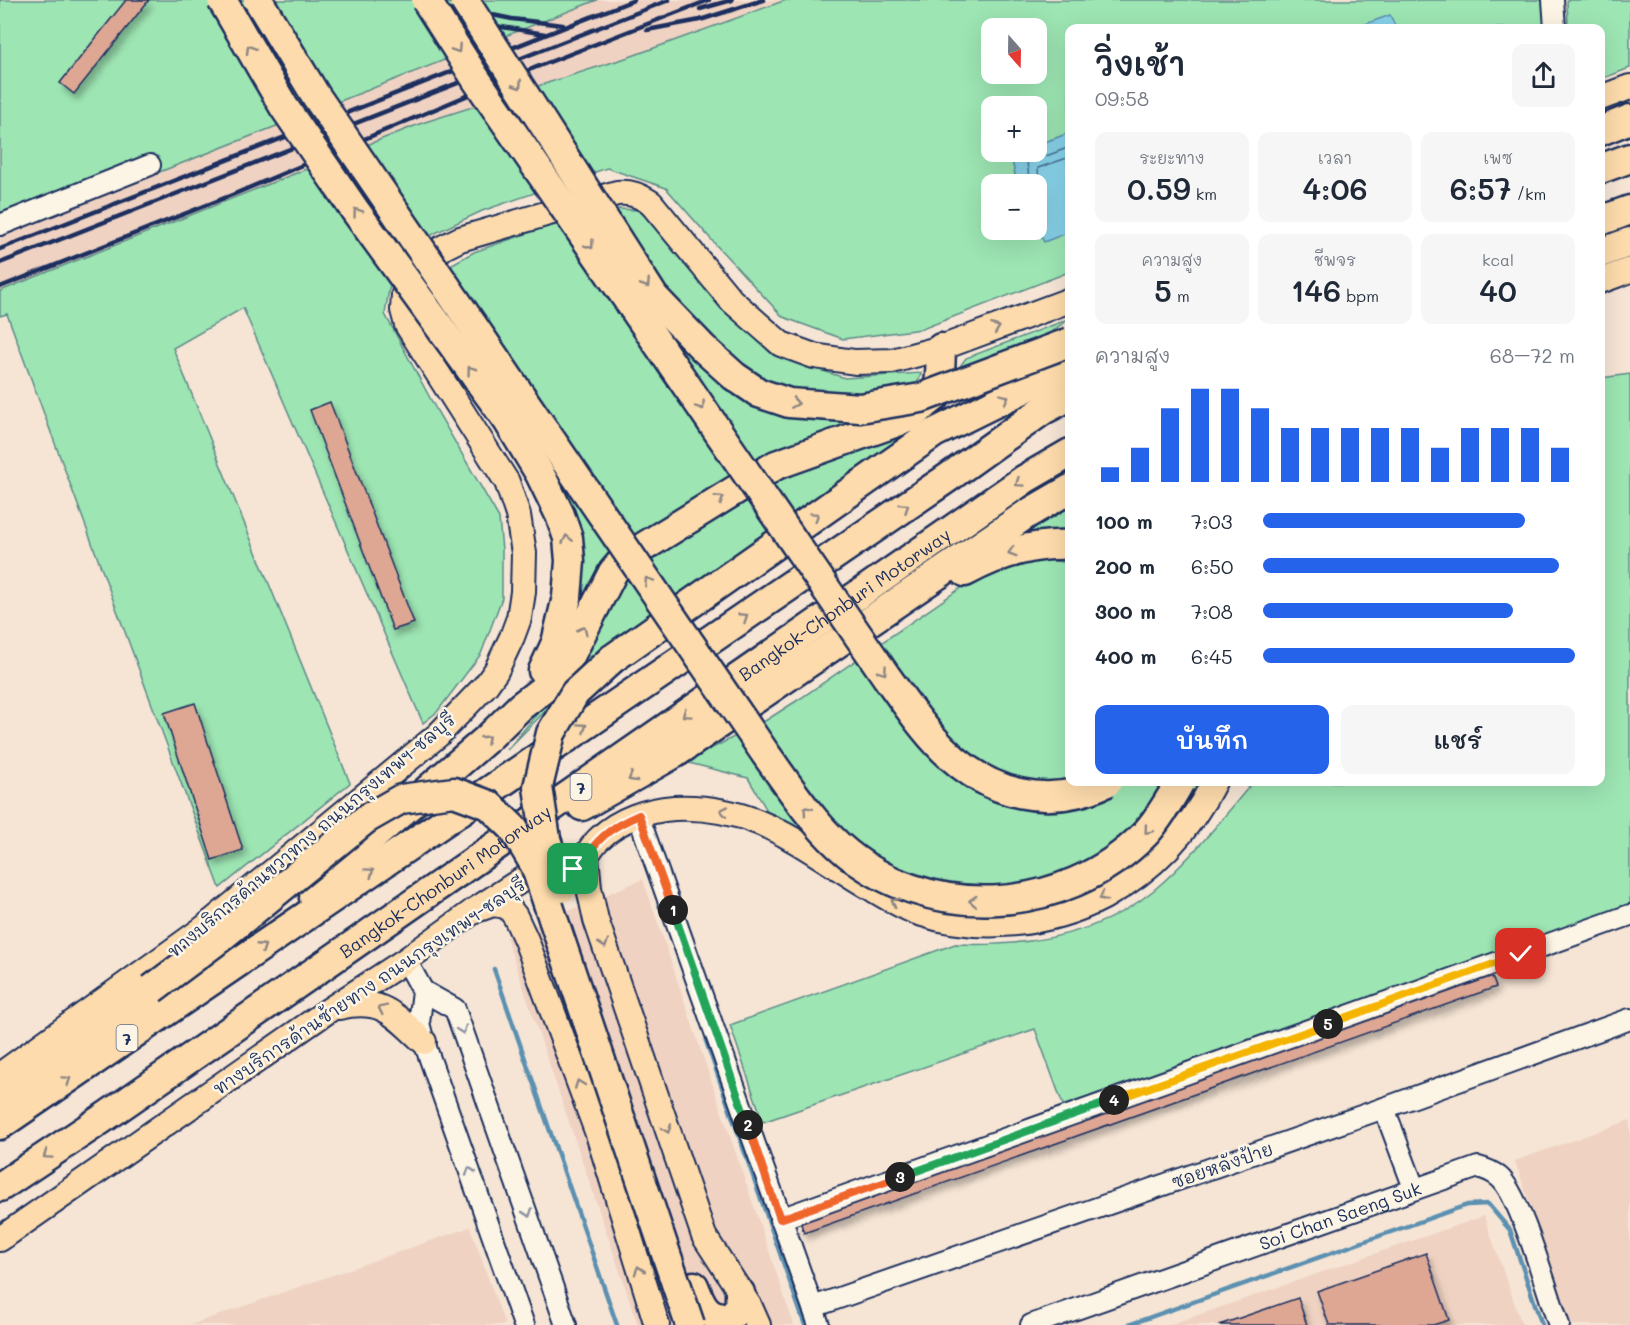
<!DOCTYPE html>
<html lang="th">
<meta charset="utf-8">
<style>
:root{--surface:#fff;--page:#f6f6f7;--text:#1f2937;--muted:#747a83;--accent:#2563eb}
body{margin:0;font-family:Mali,"Playpen Sans Thai",sans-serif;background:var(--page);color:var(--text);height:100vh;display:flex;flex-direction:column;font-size:22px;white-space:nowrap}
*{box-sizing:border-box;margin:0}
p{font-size:20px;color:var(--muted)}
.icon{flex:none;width:33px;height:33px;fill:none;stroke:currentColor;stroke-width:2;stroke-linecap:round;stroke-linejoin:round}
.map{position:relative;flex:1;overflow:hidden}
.sheet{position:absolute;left:1065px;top:24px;width:540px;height:762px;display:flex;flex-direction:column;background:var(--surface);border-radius:12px;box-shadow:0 6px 24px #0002}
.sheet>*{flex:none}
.needle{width:39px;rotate:160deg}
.buttons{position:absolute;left:981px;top:18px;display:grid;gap:12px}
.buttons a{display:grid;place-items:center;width:66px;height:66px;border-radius:12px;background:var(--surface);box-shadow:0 6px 24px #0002;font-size:30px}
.pin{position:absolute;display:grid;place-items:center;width:51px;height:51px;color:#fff;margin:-26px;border-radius:12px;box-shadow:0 3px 9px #0006}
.km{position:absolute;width:30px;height:30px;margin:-15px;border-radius:50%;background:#222;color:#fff;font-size:16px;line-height:30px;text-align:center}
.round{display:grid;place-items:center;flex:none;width:63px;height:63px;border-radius:12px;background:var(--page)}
.headline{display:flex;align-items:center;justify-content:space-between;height:102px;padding:0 30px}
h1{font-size:33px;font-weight:600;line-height:45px}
.metrics{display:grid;grid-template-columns:repeat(3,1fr);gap:9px;height:102px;padding:6px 30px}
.metrics div{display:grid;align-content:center;border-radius:12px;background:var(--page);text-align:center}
.metrics b{font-size:30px;font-weight:600}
.metrics small{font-size:16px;font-weight:400}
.metrics p{font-size:16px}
.chart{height:168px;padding:12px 30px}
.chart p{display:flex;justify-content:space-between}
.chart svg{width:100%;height:108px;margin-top:6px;stroke:var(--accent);stroke-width:6}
.action{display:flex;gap:12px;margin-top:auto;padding:12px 30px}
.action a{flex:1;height:69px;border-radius:12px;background:var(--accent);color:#fff;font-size:24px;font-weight:600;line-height:69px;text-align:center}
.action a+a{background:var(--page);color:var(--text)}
ul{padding:0 30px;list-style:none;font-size:20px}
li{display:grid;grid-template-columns:96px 72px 1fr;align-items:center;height:45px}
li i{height:15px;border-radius:8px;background:var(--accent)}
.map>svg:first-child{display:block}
.built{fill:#efd2c2}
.green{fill:#9de5b3;stroke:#5c8a88;stroke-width:1.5;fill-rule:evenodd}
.water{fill:#87d1e8;stroke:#5c90b1;stroke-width:1.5}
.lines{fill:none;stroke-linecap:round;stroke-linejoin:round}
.shore{stroke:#467095;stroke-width:1.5}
.stream{stroke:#5c90b1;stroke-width:4.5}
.building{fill:#dea794;stroke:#1b2f5e;stroke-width:1.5;filter:url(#shadow)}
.minor-casing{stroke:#1b2f5e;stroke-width:24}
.major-casing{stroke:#1b2f5e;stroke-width:28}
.highway-casing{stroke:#1b2f5e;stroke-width:33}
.minor{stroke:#fcf5e5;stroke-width:20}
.major{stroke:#fddbac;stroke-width:24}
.highway{stroke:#fddbac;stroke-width:28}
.rail{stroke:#1b2f5e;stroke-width:4.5}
.highway-bridge-casing{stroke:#1b2f5e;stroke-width:33;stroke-linecap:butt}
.highway-bridge{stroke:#fddbac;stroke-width:28}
.oneway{stroke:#8c8585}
.oneway2{stroke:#8c92a2}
.split-1-casing{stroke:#fff;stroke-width:12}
.split-2-casing{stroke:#fff;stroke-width:12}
.split-3-casing{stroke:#fff;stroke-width:12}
.split-4-casing{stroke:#fff;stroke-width:12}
.split-5-casing{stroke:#fff;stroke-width:12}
.split-6-casing{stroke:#fff;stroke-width:12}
.split-1{stroke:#f0652b;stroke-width:8}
.split-2{stroke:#22a559;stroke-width:8}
.split-3{stroke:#f0652b;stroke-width:8}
.split-4{stroke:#22a559;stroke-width:8}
.split-5{stroke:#f5b400;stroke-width:8}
.split-6{stroke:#f5b400;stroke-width:8}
.labels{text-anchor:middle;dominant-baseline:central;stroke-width:5;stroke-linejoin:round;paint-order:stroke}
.shield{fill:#fcf5e5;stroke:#5e6a86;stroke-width:1.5}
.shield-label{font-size:16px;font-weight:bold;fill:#1b2f5e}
.street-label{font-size:18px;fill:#1b2f5e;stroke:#fcf5e5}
</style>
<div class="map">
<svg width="1630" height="1325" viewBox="0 0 1630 1325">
<defs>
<filter id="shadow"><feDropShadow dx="3.5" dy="6" stdDeviation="3" flood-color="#0004"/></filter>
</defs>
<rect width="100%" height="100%" fill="#f6e5d5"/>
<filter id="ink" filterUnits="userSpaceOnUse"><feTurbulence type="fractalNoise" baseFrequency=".0167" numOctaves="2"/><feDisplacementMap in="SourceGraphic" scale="12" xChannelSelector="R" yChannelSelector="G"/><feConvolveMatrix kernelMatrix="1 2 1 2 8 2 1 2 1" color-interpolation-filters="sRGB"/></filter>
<g filter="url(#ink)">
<g class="built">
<polygon points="597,0 786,0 632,56 422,123 0,291 0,234"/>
<polygon points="643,879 794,1325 638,1325 506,937"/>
<polygon points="1630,1120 1630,1325 1572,1325 1515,1161"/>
<polygon points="1484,1216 1522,1325 1169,1325"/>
<polygon points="470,1227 505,1325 190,1325"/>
</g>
<g class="green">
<polygon points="0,0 597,0 124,186 117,167 0,213"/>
<path d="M 786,0 L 1544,0 L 1546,28 L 1396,28 L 1390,16 L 1355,28 L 1070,28 L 1069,133 L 1037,145 L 1036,106 L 992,106 L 992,152 L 1019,152 L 1011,155 L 1017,184 L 992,184 L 992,230 L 1036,230 L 1037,227 L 1044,241 L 1069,232 L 1069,272 L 922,329 L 843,339 L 783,317 L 716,245 L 666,188 L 607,168 L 482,211 L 433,234 L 389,289 L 385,314 L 437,411 L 499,518 L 502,550 L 502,598 L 481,654 L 437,712 L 423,723 L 243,308 L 173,348 L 350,783 L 220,888 L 7,314 L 0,316 L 0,291 L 422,123 L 632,56 ZM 992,28 L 1036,28 L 1036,74 L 992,74 Z"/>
<polygon points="1567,0 1630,0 1630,68 1601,79 1600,28 1568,28"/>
<polygon points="619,209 638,210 667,236 731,315 773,355 845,378 921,373 916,388 893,413 806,438 720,486 580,612 580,553 570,500 551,462 431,296 443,269 474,252 540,229"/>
<polygon points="1069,319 880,453 759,542 557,699 507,750 554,694 626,577 669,541 781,471 920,420 966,358"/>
<path d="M 1630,374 L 1630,913 L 1066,1113 L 1035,1029 L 763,1122 L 730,1025 L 955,944 C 1025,947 1098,937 1154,890 C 1192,858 1222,819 1253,782 L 1600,782 L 1601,378 Z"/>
<polygon points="1069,501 1069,532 1041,531 1012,534"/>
<path d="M 1050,560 L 1069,563 L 1070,782 L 1200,782 L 1192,799 L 1179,820 L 1153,849 L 1124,872 L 1100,887 L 1054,906 L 983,916 L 807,835 L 769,814 L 748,778 L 685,762 L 765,721 L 801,698 L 961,588 C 990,574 1018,563 1050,560 Z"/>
</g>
<g class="water">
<polygon points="1390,15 1396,28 1355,28"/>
<polygon points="1069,133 1069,232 1044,242 1037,227 1036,184 1017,184 1011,155 1019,152 1036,152 1037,145"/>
</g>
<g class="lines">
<g class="shore">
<polyline points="1030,184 1026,156 1041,158 1070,147"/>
<polyline points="1036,194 1039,184 1038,168 1070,157"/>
</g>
<g class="stream">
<polyline points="494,969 617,1325"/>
<polyline points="706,1041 805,1325"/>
<polyline points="1128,1325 1467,1205 1488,1204 1510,1230 1542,1325"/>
</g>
</g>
<g class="building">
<polygon points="126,0 149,0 74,94 60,83"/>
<polygon points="330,402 414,623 393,630 310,410"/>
<polygon points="195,703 243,850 212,860 164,713"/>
<polygon points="1491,974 1496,987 804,1233 800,1221"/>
<polygon points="1426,1253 1449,1320 1433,1325 1329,1325 1317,1291"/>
<polygon points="1298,1298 1307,1325 1219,1325"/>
</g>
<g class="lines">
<defs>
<g id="minor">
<polyline points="1553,0 1555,28"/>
<polyline points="0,225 150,165"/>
<polyline points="638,815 819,1325"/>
<polyline points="406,960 423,991 419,1023 424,1042 524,1325"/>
<polyline points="423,991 455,1009 566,1325"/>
<polyline points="1384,1108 1414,1188"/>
<polyline points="780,1219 1630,915"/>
<polyline points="813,1307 1384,1108 1630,1019"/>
<path id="s1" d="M 1031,1325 L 1478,1167 C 1486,1169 1493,1172 1499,1177 C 1520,1194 1548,1295 1559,1325"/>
</g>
<g id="major">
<polyline points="1600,98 1630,87"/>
<polyline points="1600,281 1630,270"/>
<polyline points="479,909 493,904 507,906 515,916 526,940 598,1134 657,1325"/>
<path d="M 339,1007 C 383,997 394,1015 424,1042"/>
<path d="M 0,1075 L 204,928 L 438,735 L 486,685 L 496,671 L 512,637 L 519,618 L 523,592 L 524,553 L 518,515 L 507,482 L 407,325 L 403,310 L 404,294 L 418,272 L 442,248 L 460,239 L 617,193 C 631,192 639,195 651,203 L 731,300 L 781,344 L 814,356 L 855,362 L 892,361 L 941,348 L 1070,300"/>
<polyline points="0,1239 329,1010 406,960 475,910 523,879 556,869"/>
<path d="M 758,1325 L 750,1307 L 704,1236 L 596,920 L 589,888 L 586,856 C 590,850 594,843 600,838 C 619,819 648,810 674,808 C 758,804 803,848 871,888 C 886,897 902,907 919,913 C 978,933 1049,926 1104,897 C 1153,870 1189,832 1214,782"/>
</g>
<g id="highway">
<polyline points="1600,131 1630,119"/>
<polyline points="1600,169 1630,158"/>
<polyline points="1600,221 1630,210"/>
<polyline points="1600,253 1630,242"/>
<path d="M 965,572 C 998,554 1032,543 1070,545"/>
<polyline points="612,659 934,433 1070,366"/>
<polyline points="543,671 556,643 567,597"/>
<polyline points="582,806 677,752 1027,514 1070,489"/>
<polyline points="314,898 352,855 488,738 521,706 555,680 570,656 613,572 624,559 776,465 908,418 937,395 940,376 941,348"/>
<polyline points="0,1102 152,989"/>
<polyline points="0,1125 949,477 1043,410 1070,396"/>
<path id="s2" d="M 0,1187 L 108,1115 L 1025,479 L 1070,453"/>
<path d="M 694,1286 C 697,1293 700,1302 705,1308 C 713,1318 731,1322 738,1308 C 740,1304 740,1298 740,1293"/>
</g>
</defs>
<use href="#minor" class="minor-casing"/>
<use href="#major" class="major-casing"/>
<use href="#highway" class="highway-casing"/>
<use href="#minor" class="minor"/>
<use href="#major" class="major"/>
<use href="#highway" class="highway"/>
<g class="rail">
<polyline points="418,0 496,26 545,34"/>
<polyline points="446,0 478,12 512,19 563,25"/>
<polyline points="700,9 732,0"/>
<polyline points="647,30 700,20 763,0"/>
<polyline points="0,249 634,0"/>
<polyline points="0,263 669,0"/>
<polyline points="0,287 232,195 511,77 709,0"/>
</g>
<defs>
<g id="highway-bridge">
<polyline points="222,0 284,107 354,209 508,421 540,474 560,515 568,538 570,561 567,597"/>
<path d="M 258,0 L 316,96 L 765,753 C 788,785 810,819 839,846 C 925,924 1064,917 1145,834 C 1159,819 1170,799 1180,782"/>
<path d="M 426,0 L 476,79 L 886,676 C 904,701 922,728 943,749 C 989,795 1048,810 1107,782"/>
<polyline points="464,0 654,297 703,348 734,376 759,393 789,403 860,408 921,398 1070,342"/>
<polyline points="562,888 546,839 538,787 551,733 575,693 612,659"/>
<polyline points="152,989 215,942 366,819 401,799 454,792 489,805 513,828 535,865 690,1325"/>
</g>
</defs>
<use href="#highway-bridge" class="highway-bridge-casing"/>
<use href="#highway-bridge" class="highway-bridge"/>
</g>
<defs><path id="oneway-chevron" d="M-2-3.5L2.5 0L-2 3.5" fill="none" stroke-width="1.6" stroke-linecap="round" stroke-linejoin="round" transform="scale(1.5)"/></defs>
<g class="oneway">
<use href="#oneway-chevron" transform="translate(250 49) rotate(-120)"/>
<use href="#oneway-chevron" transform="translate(457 49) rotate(57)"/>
<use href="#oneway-chevron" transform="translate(518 85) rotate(57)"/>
<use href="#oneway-chevron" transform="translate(357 212) rotate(-126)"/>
<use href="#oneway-chevron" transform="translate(590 245) rotate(55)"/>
<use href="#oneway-chevron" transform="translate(646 284) rotate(57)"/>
<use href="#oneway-chevron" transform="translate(996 328) rotate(-21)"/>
<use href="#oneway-chevron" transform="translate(471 370) rotate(-126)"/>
<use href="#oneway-chevron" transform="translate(1005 398) rotate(-26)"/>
<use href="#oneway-chevron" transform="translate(795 403) rotate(9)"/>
<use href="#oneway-chevron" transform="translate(701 406) rotate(56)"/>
<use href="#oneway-chevron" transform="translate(1019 483) rotate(146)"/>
<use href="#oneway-chevron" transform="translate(720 499) rotate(-32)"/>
<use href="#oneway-chevron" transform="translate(905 507) rotate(-34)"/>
<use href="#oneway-chevron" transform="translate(815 516) rotate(-35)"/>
<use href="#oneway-chevron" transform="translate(567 539) rotate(-102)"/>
<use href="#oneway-chevron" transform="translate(1012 552) rotate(163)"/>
<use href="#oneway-chevron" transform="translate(648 581) rotate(-124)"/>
<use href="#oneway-chevron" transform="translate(744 617) rotate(-34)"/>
<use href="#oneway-chevron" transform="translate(583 630) rotate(-64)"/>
<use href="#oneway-chevron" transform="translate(883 671) rotate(55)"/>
<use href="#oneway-chevron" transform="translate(686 714) rotate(145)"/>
<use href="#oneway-chevron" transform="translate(583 727) rotate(-34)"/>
<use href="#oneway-chevron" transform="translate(486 739) rotate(-43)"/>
<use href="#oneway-chevron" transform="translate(632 778) rotate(150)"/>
<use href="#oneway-chevron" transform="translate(807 810) rotate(-130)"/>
<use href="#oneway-chevron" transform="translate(724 811) rotate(-169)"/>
<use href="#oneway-chevron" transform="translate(1148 830) rotate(130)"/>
<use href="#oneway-chevron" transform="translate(370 872) rotate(-35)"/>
<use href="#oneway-chevron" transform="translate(1103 897) rotate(152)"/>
<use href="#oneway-chevron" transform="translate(973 901) rotate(-177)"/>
<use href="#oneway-chevron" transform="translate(895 902) rotate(-153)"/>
<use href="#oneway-chevron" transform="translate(604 944) rotate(71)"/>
<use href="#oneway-chevron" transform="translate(262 947) rotate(-33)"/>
<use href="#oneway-chevron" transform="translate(382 1009) rotate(-154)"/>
<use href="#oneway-chevron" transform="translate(67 1080) rotate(-34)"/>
<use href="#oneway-chevron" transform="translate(579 1084) rotate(-110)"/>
<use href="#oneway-chevron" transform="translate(667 1129) rotate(71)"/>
<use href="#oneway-chevron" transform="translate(47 1155) rotate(146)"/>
<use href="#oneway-chevron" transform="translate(639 1270) rotate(-107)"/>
</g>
<g class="oneway2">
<use href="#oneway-chevron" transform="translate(462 1030) rotate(70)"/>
<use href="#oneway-chevron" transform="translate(470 1171) rotate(-109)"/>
<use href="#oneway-chevron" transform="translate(528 1213) rotate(71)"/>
</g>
</g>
<g class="lines" filter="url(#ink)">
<defs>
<path id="split-1" d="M 573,869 L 589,888 L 586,856 C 602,834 614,826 639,815 L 673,910"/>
<polyline id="split-2" points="673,910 748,1125"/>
<polyline id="split-3" points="748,1125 780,1219 900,1177"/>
<polyline id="split-4" points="900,1177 1114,1100"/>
<polyline id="split-5" points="1114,1100 1328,1024"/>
<polyline id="split-6" points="1328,1024 1521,954"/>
</defs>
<use href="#split-1" class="split-1-casing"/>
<use href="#split-2" class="split-2-casing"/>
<use href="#split-3" class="split-3-casing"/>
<use href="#split-4" class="split-4-casing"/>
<use href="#split-5" class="split-5-casing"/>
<use href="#split-6" class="split-6-casing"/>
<use href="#split-1" class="split-1"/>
<use href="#split-2" class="split-2"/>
<use href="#split-3" class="split-3"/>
<use href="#split-4" class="split-4"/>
<use href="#split-5" class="split-5"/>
<use href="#split-6" class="split-6"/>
</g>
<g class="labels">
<g class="shield">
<rect x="570.5" y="774" width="21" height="26" rx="4.5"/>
<rect x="116.5" y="1025" width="21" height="26" rx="4.5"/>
</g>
<g class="shield-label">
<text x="581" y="787">7</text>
<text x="127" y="1038">7</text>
</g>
<g class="street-label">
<text stroke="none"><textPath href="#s2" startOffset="1026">Bangkok-Chonburi Motorway</textPath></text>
<text transform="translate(311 835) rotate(-40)">ทางบริการด้านขวาทาง ถนนกรุงเทพฯ-ชลบุรี</text>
<text stroke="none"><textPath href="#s2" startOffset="540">Bangkok-Chonburi Motorway</textPath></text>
<text transform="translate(369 986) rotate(-34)">ทางบริการด้านซ้ายทาง ถนนกรุงเทพฯ-ชลบุรี</text>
<text transform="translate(1222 1165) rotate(-19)">ซอยหลังป้าย</text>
<text stroke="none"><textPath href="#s1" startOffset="328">Soi Chan Saeng Suk</textPath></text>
</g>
</g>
</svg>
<div class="buttons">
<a><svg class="needle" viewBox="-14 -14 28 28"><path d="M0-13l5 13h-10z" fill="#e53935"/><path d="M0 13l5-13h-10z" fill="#747a83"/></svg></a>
<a>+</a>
<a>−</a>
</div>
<div class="pin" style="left:573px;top:869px;background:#1e9e55"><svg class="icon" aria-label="arrive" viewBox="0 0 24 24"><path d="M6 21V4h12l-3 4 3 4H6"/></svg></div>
<div class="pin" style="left:1521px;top:954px;background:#d93025"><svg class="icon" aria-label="check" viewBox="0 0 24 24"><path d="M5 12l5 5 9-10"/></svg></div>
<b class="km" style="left:673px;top:910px">1</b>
<b class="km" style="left:748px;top:1125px">2</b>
<b class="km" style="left:900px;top:1177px">3</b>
<b class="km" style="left:1114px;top:1100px">4</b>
<b class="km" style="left:1328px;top:1024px">5</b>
<section class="sheet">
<div class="headline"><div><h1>วิ่งเช้า</h1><p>09:58</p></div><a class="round"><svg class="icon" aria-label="share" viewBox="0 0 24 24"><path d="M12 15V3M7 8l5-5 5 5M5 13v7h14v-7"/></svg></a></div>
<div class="metrics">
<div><p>ระยะทาง</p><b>0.59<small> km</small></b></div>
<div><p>เวลา</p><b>4:06</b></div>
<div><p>เพซ</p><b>6:57<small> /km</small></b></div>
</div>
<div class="metrics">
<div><p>ความสูง</p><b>5<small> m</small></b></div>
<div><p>ชีพจร</p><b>146<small> bpm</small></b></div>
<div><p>kcal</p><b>40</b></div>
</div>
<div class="chart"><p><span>ความสูง</span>68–72 m</p>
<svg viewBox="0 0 160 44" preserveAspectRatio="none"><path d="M5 44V38M15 44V30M25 44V14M35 44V6M45 44V6M55 44V14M65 44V22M75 44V22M85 44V22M95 44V22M105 44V22M115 44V30M125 44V22M135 44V22M145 44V22M155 44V30"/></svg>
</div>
<ul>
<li><b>100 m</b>7:03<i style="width:84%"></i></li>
<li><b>200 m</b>6:50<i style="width:95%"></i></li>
<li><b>300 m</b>7:08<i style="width:80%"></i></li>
<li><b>400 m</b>6:45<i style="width:100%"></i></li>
</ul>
<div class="action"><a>บันทึก</a><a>แชร์</a></div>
</section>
</div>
